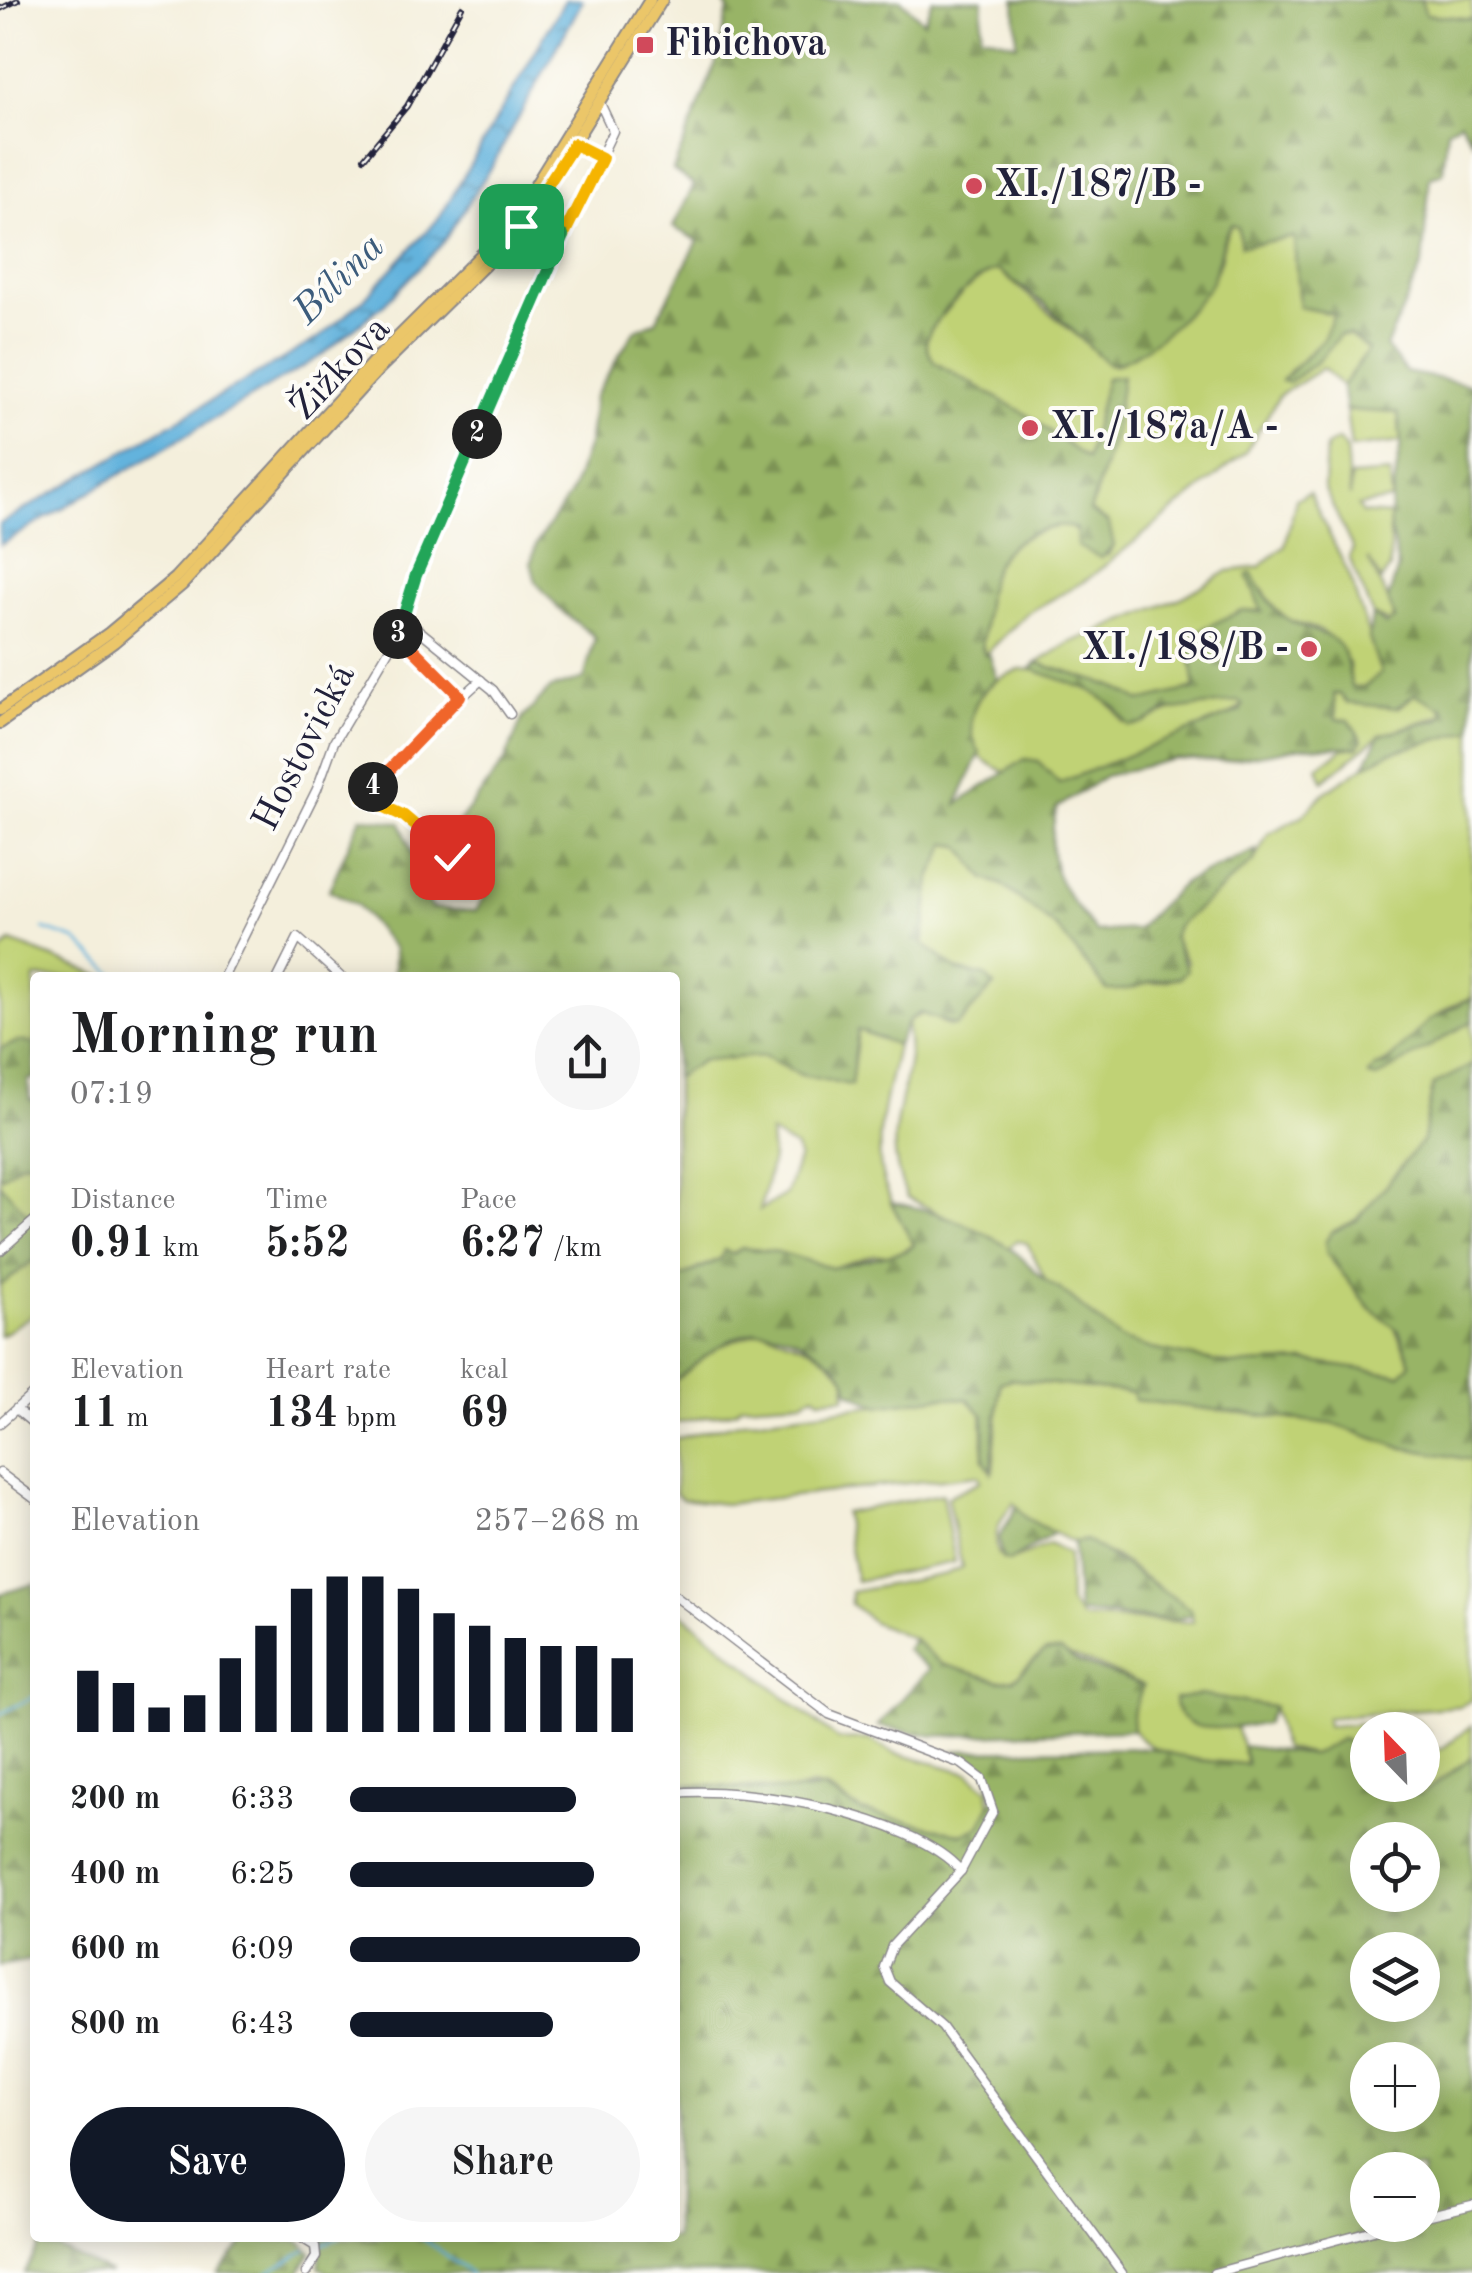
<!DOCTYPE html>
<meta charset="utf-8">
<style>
:root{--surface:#fff;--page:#f6f6f6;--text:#202124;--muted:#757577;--accent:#111827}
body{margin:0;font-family:"Old Standard TT",serif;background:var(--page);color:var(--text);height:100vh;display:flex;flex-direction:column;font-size:38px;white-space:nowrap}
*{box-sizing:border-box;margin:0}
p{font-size:32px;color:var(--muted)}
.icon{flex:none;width:55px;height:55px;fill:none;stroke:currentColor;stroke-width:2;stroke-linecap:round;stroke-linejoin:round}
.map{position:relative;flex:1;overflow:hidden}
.details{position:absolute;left:30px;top:972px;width:650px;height:1270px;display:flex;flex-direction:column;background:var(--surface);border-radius:10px;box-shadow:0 5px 25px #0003}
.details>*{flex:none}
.needle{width:65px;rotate:337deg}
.buttons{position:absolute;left:1350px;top:1712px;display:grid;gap:20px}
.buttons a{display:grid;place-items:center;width:90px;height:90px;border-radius:50%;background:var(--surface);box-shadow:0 5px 25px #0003;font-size:50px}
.pin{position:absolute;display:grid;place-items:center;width:85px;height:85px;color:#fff;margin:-42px;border-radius:20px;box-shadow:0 5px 15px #0006}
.km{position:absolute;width:50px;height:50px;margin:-25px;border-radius:50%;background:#222;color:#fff;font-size:28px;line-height:50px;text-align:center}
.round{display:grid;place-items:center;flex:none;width:105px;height:105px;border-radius:52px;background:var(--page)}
.overview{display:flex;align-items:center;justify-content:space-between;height:170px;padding:0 40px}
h1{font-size:55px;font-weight:700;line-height:75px}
.figures{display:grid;grid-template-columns:repeat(3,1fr);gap:15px;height:170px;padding:10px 40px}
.figures div{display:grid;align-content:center}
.figures b{font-size:42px;font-weight:700}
.figures small{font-size:28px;font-weight:400}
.figures p{font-size:28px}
.chart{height:280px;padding:20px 40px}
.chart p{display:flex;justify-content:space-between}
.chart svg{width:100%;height:180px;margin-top:10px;stroke:var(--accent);stroke-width:6}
.primary-button{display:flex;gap:20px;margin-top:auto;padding:20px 40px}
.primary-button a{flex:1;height:115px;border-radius:60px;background:var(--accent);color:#fff;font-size:40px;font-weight:700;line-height:115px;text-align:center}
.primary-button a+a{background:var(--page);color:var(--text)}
ul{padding:0 40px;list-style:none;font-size:32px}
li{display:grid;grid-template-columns:160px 120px 1fr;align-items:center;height:75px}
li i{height:25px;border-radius:12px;background:var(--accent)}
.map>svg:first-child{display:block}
.green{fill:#c0d275;stroke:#717a58;stroke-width:2.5;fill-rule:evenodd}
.forest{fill:url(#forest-firs);stroke:#5d6b50;stroke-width:2.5;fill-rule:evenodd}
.water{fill:url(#water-ripples);stroke:#426a8c;stroke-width:2.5}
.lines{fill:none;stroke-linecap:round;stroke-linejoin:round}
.stream{stroke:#63b3dd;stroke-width:2.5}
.minor-casing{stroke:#8b888c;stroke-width:11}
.major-casing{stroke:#8b888c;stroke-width:14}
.minor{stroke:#fff;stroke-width:8}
.major{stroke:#ebc669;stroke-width:10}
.rail-casing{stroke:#22223b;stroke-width:6}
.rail{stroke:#fdfcf7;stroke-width:2.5;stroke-dasharray:8;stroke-linecap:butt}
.split-1-casing{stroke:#fff;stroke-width:20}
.split-2-casing{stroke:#fff;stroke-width:20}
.split-3-casing{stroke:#fff;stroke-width:20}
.split-4-casing{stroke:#fff;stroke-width:20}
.split-5-casing{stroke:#fff;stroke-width:20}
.split-1{stroke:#f5b400;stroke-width:12}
.split-2{stroke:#22a559;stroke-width:12}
.split-3{stroke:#22a559;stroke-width:12}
.split-4{stroke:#f0652b;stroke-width:12}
.split-5{stroke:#f5b400;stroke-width:12}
.poi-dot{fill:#d1495b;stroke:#fdfcf7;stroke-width:4}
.labels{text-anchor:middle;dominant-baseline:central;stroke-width:8;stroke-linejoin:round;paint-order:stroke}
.poi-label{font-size:38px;font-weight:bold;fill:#22223b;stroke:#fdfcf7;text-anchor:start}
.street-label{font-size:38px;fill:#22223b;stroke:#fdfcf7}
.water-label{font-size:40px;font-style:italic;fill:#3c5c7c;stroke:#fdfcf7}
</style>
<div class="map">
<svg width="1472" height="2273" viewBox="0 0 1472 2273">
<defs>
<pattern id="forest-firs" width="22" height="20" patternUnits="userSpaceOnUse" patternTransform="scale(2.5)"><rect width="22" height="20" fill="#98b466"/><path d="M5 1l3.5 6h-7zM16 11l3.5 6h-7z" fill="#7c9255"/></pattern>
<pattern id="water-ripples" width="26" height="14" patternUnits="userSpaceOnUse" patternTransform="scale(2.5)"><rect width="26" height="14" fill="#63b3dd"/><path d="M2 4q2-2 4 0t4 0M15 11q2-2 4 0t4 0" fill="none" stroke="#5191b4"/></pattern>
</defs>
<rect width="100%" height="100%" fill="#fdfcf7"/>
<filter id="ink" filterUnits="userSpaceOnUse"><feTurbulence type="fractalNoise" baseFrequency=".01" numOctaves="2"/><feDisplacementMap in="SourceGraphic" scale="20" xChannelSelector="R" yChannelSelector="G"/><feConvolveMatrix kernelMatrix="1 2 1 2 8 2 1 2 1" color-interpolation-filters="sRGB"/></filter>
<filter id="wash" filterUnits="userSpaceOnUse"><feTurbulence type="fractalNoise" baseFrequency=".0048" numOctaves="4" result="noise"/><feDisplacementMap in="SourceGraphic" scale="40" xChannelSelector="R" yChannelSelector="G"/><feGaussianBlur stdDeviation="2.25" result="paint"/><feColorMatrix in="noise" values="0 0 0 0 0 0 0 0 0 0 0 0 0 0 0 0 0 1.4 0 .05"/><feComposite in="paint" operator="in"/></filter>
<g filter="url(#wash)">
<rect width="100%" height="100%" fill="#f4efdc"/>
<g class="green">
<polygon points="1421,0 1472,0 1472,19 1425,14"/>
<path d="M 1233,224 L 1294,237 L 1299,307 L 1334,314 L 1323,340 L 1283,378 L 1288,383 L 1318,361 L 1340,335 L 1350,335 L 1369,350 L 1342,386 L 1323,368 L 1280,395 L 1245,453 L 1088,579 L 1026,614 L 985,655 C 980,643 985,630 985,617 C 986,557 1009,533 1068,525 L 1107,556 L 1114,546 L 1108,522 L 1090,511 L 1115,432 L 1106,378 L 1087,460 L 1026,414 L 934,362 C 930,354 925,347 927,338 C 934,319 978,272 998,270 L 1113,365 L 1120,363 C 1159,336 1196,314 1217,269 C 1224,254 1221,236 1233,224 Z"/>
<polygon points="1346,410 1398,412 1401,442 1351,448"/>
<polygon points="1338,440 1346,448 1350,497 1351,476 1390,473 1392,500 1358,506 1362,513 1390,515 1390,568 1381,580 1368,559 1393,610 1392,624 1372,614 1349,557 1353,549 1324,488 1326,446"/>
<polygon points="1309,492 1350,577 1381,673 1365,687 1351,687 1349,663 1322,631 1289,620 1276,610 1251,573 1262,611 1242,610 1233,615 1196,688 1141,701 1112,686 1037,663 1069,643 1183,597 1228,571 1259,567 1285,546 1296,499"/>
<path d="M 1020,670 C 1054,667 1108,692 1123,722 C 1151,725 1171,706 1199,704 C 1213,703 1225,703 1239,701 L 1243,705 L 1225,719 L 1059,783 L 1038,761 L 1025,759 L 1005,772 C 998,768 983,762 979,755 C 957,719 981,680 1020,670 Z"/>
<polygon points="1340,694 1400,707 1415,694 1439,705 1446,714 1380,735 1323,781 1318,767 1342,749 1358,747 1343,720 1336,719 1333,695"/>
<path d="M 1472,730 L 1472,998 C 1427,1010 1407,1054 1368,1073 C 1411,1066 1432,1030 1472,1021 L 1472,1065 L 1433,1085 L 1423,1140 L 1357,1220 L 1332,1232 L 1327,1254 L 1371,1310 L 1392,1322 L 1411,1363 L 1400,1375 L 1304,1361 L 1233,1365 L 1152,1349 L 1120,1339 L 1060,1289 L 1048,1285 L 1027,1243 L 1016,1241 L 1009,1248 L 907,1197 C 882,1139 901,1115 909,1058 C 910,1044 905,1034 909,1020 L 926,1012 L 950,1027 L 959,1024 L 994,986 L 958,971 L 923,944 L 931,878 L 947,844 L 960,846 L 985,879 L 1001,884 L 1057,928 L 1076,950 L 1153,983 L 1181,978 L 1187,962 L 1173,937 L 1177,926 L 1254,861 L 1268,834 L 1302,816 L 1324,793 L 1364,766 L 1389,753 Z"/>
<polygon points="11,942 104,977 35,978 35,1044 19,1041 0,1049 0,952"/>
<path d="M 858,1029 L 897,1045 C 889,1088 873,1131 882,1175 C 888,1202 905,1220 914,1245 L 894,1255 L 873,1255 L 832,1268 L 778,1252 L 742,1248 L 675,1280 L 675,1078 L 703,1060 L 764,1056 L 801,1075 L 851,1085 ZM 770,1133 L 795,1147 L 799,1157 L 786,1194 L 760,1210 L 772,1159 Z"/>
<polygon points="23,1161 35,1162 35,1213 30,1218 0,1184 0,1178"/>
<polygon points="35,1259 35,1313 0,1336 0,1286"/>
<polygon points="763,1330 818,1351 846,1377 845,1397 820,1399 815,1394 802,1401 742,1405 736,1411 675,1423 675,1381 711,1349"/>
<path d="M 1010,1379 L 1134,1393 L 1134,1400 L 1333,1424 L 1399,1447 L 1472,1460 L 1472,1700 L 1460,1706 L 1326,1718 L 1327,1726 L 1416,1719 L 1429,1733 L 1368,1730 L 1367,1771 L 1359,1746 L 1312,1755 L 1283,1748 L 1273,1707 L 1199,1695 L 1175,1699 L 1190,1724 L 1236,1727 L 1248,1764 C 1221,1763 1137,1758 1132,1724 C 1130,1712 1139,1697 1142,1686 C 1112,1672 1077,1654 1045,1652 L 1014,1679 L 1000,1681 L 941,1664 L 914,1639 L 873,1622 L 851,1604 L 851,1592 L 946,1574 L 962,1567 L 947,1497 L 981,1481 L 978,1475 L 724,1504 L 682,1499 L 675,1493 L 675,1439 L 743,1421 L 940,1397 L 967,1399 L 982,1413 L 984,1460 L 993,1471 L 1000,1383 ZM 1014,1503 L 1026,1518 L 1066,1539 L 1114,1556 L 1190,1609 L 1193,1622 L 1081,1618 L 1069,1603 L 1068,1553 L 1049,1544 L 1010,1561 L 999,1555 C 991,1535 1001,1517 1014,1503 Z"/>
<polygon points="942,1494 955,1562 856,1581 844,1513"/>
<polygon points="675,1608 838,1740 868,1739 895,1753 969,1773 988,1789 990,1805 980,1826 963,1834 896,1821 861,1811 827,1789 812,1786 793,1791 675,1783"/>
<polygon points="1472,1725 1472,1757 1420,1795 1374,1789 1373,1785 1422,1785 1423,1754 1443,1748"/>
</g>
<g class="forest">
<path d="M 722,0 L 901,0 L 924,22 L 932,0 L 983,0 L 981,34 L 1017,44 L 1015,0 L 1421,0 L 1426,14 L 1472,19 L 1472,141 L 1460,121 L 1447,130 L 1443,173 L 1430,177 L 1422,265 L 1386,347 L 1406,372 L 1472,385 L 1472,730 L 1389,753 L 1364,766 L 1380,735 L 1440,719 L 1445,710 L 1415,694 L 1396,708 L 1347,703 L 1340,694 L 1334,694 L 1336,719 L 1349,720 L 1362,740 L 1358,747 L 1303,747 L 1224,761 L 1174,759 L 1105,776 L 1057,808 C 1041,866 1061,887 1096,932 L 1137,929 L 1184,882 L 1256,850 L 1254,861 L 1177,926 L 1173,937 L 1187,970 L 1180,978 C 1155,976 1133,993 1107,990 L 1057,928 L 1001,884 L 985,879 L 960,846 L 947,844 L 931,878 L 923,944 L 958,971 L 985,976 L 994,986 L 956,1026 L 920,1013 L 909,1020 L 897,1045 L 858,1030 L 851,1085 L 801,1075 L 764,1056 L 703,1060 L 675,1078 L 675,978 L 394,977 L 394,949 L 357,905 L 329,890 L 361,817 L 401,823 L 431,908 L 476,911 L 494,877 L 445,841 L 505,761 L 522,719 L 551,688 L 584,679 L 595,637 L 559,609 L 536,582 L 531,563 L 536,544 L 571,493 L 589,441 L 594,397 L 634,331 L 656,321 L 698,241 L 673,227 L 694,185 L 673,170 L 716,63 L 728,10 ZM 1232,224 L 1238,227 L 1241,246 L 1294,237 L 1299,307 L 1334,314 L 1323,340 L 1281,381 L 1288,383 L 1318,361 L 1340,335 L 1350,335 L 1368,350 L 1342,386 L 1346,410 L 1398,413 L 1401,442 L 1389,521 L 1398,568 L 1388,600 L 1395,619 L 1386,625 L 1372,614 L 1369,638 L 1381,673 L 1365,687 L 1351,687 C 1344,621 1325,644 1286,618 C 1270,608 1261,588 1251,573 L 1247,575 L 1262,612 L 1242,610 L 1188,636 L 1195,688 L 1141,701 L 1112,686 L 1037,663 L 1031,669 L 1090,690 L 1115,707 L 1129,726 L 1142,724 L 1167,711 L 1239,701 L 1243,705 L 1240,711 L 1059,783 L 1038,761 L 1025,759 L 957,804 L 980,753 C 964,726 971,698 997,679 L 989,653 L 985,655 L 982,648 C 988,598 980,551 1038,531 C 1051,527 1064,524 1076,529 L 1077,546 L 1101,558 L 1114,546 L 1109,524 L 1090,511 L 1115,432 L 1122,376 L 1106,378 L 1087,459 L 1026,414 L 934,362 C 930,354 925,348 927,338 C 933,319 978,272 998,270 L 1046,305 L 1108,364 C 1137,364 1197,308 1211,283 C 1220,265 1219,238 1232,224 Z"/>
<polygon points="1472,998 1472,1021 1377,1078 1368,1076 1375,1067 1385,1065 1429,1020"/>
<polygon points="19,1041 35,1044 35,1078 28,1080 30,1100 35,1100 35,1137 29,1139 35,1141 35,1162 23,1161 0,1178 0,1049"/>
<path d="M 1472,1065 L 1472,1460 L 1399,1447 L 1333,1424 L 1134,1400 L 1133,1393 L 1010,1379 L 1000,1383 L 991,1472 L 984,1460 L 984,1416 L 968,1399 L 940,1397 L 879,1406 L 848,1391 C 848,1373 834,1364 821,1354 C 760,1307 723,1341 675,1381 L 675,1280 L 721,1259 L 724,1250 L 733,1254 L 742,1248 L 778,1252 L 832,1268 L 908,1250 L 914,1245 L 891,1203 C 932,1208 976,1226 1011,1249 C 1028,1261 1042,1282 1060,1289 L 1120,1339 L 1152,1349 L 1233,1365 L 1304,1361 L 1400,1375 L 1411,1363 L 1399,1331 L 1372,1310 L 1327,1254 L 1325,1242 L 1332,1232 L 1357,1220 L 1423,1140 L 1433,1085 Z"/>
<polygon points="0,1184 35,1222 35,1259 0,1286"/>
<polygon points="1017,1506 1026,1518 1054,1533 1009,1561 1002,1559 999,1538"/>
<polygon points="1086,1540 1190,1609 1191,1616 1171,1620 1078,1613 1073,1542"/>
<polygon points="35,1584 35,1959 0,1966 0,1594"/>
<polygon points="914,1639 941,1664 1000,1681 1014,1679 1045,1651 1061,1651 1075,1661 1143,1686 1132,1714 1133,1730 934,1736 878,1726 929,1669 906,1650"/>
<path d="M 1199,1695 L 1274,1707 L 1265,1724 C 1237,1726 1176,1741 1175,1699 Z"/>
<path d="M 1341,1739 L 1359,1746 L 1368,1785 L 1420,1795 L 1472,1757 L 1472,2273 L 328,2273 L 319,2267 L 322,2243 L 317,2238 L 675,2238 L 675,1785 L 793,1791 L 821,1788 L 861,1811 L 963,1834 L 980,1826 L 994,1799 L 986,1768 L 955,1751 L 1150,1748 L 1196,1760 L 1247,1764 L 1242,1746 L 1312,1755 ZM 1368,1840 L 1422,1840 L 1422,1895 L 1368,1895 ZM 1368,1950 L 1422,1950 L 1422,2005 L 1368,2005 ZM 1368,2060 L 1422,2060 L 1422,2115 L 1368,2115 ZM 1368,2170 L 1422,2170 L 1422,2225 L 1368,2225 Z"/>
<polygon points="247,2239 300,2241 311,2253 299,2273 218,2273"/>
<polygon points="39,2246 57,2248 110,2273 24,2273"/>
</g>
<polygon class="water" points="565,0 583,0 492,166 442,244 385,303 321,356 0,545 0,524 320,337 363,300 440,217"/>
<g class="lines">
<g class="stream">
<polyline points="44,929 76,940 118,978"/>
<polyline points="0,1714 35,1696"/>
<polyline points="422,2238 470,2273"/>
<polyline points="323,2244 339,2238"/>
<polyline points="267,2273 306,2250"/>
</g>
</g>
</g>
<g filter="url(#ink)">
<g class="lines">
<defs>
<g id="minor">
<polyline points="571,142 602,159"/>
<polyline points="404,618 493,690 510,714"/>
<polyline points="397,635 459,696"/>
<polyline points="452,857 404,816 364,797 422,733 481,680"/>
<polyline points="223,978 317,789 334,742 401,629 416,575 531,304 613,131 599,101"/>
<polyline points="278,978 298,938 342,978"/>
<polyline points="0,1251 35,1220"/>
<polyline points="16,1409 35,1425"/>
<polyline points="0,1423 35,1392"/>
<polyline points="0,1473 35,1499"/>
<polyline points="675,1596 829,1714 962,1764 982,1779 993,1811 961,1871 892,1946 884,1967 890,1982 942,2027 1122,2273"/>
<path d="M 675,1793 C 746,1785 914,1816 961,1871"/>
<polyline points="1422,2217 1472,2205"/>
<polyline points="302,2238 315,2246 316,2257 306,2273"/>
<polyline points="1214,2273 1392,2225"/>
</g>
<g id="major">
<polyline points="0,710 109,633 175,578 373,362 496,240 522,207 650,0"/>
<polyline points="0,723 114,642 182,585 379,369 504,246 532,210 662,0"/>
</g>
</defs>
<use href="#minor" class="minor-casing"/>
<use href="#major" class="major-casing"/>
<use href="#minor" class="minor"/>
<use href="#major" class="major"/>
<defs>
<g id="rail">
<polyline points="0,9 18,0"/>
<polyline points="364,158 407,106 462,7"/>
</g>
</defs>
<use href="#rail" class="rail-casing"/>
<use href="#rail" class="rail"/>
</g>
</g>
<g class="lines" filter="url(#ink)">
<defs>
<polyline id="split-1" points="521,226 574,144 602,158 563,236"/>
<polyline id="split-2" points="477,434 563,236"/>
<polyline id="split-3" points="398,634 416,575 477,434"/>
<polyline id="split-4" points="373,787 460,696 398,634"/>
<polyline id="split-5" points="373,787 364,797 404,816 452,857"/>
</defs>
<use href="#split-1" class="split-1-casing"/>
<use href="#split-2" class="split-2-casing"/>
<use href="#split-3" class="split-3-casing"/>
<use href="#split-4" class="split-4-casing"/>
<use href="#split-5" class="split-5-casing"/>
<use href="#split-1" class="split-1"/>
<use href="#split-2" class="split-2"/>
<use href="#split-3" class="split-3"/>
<use href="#split-4" class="split-4"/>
<use href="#split-5" class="split-5"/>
</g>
<g class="poi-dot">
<rect x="635" y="35" width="20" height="20" rx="5"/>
<circle cx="974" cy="186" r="10"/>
<circle cx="1030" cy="428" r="10"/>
<circle cx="1309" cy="649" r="10"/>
</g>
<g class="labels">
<g class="poi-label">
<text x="665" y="45">Fibichova</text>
<text x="994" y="186">XI./187/B -</text>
<text x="1050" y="428">XI./187a/A -</text>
<text x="1289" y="649" text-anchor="end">XI./188/B -</text>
</g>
<g class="street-label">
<text transform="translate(341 369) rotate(-47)">Žižkova</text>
<text transform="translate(305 748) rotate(-63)">Hostovická</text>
</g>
<g class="water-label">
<text transform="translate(340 280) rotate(-45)">Bílina</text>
</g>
</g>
</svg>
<div class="buttons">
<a><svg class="needle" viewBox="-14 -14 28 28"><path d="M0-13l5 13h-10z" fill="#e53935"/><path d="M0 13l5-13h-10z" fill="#757577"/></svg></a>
<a><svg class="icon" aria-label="locate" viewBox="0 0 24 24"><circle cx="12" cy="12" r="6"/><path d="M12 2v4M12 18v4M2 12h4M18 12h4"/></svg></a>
<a><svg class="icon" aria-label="layers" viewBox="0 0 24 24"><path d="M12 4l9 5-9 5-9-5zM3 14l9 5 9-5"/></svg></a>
<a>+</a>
<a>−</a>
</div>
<div class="pin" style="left:521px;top:226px;background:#1e9e55"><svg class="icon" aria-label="arrive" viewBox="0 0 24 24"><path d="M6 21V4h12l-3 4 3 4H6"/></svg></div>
<div class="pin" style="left:452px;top:857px;background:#d93025"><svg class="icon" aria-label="check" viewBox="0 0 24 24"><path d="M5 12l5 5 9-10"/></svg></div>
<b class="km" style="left:477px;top:434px">2</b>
<b class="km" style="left:398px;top:634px">3</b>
<b class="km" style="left:373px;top:787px">4</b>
<section class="details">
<div class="overview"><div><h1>Morning run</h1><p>07:19</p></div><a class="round"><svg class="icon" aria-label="share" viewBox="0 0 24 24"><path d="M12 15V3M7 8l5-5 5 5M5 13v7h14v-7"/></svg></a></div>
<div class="figures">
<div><p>Distance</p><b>0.91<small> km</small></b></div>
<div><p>Time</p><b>5:52</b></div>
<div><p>Pace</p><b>6:27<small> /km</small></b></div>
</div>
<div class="figures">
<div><p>Elevation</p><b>11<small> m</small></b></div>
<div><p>Heart rate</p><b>134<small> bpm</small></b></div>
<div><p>kcal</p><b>69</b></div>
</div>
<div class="chart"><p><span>Elevation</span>257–268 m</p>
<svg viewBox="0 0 160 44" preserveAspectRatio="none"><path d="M5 44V29M15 44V32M25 44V38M35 44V35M45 44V26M55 44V18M65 44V9M75 44V6M85 44V6M95 44V9M105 44V15M115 44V18M125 44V21M135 44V23M145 44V23M155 44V26"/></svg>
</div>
<ul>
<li><b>200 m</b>6:33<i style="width:78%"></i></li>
<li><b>400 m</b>6:25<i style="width:84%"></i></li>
<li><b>600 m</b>6:09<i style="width:100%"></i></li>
<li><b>800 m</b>6:43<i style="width:70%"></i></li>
</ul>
<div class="primary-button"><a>Save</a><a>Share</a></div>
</section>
</div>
